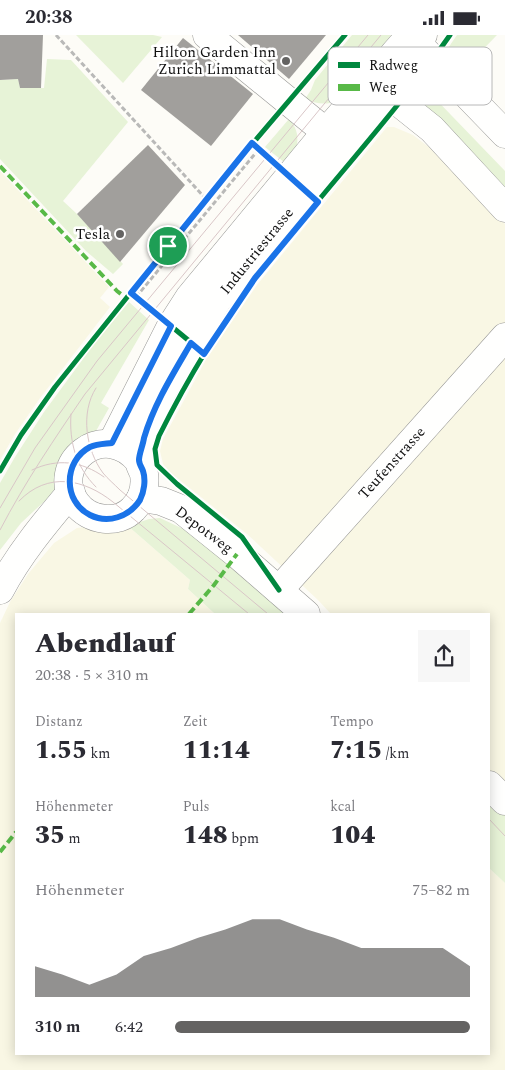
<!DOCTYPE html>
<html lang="de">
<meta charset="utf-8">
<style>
:root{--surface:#fff;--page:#f7f7f7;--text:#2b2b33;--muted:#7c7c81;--accent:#646362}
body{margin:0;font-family:Spectral,serif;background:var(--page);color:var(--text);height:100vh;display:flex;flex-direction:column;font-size:19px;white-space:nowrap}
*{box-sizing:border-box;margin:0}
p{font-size:16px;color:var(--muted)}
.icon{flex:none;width:28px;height:28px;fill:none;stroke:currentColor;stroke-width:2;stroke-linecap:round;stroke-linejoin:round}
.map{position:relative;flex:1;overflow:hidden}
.side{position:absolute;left:15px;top:578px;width:475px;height:442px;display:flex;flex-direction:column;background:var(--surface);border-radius:0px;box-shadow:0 2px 12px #0003}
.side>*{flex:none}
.pin{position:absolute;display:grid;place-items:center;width:42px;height:42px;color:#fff;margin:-21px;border:2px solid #fff;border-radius:50%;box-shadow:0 1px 5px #0007}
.round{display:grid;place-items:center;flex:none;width:52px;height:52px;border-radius:0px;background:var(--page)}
.overview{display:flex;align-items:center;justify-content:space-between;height:85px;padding:0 20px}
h1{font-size:28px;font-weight:800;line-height:38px}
.stats{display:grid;grid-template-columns:repeat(3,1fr);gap:8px;height:85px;padding:5px 20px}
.stats div{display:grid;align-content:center}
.stats b{font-size:25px;font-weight:800}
.stats small{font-size:14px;font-weight:400}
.stats p{font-size:14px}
.chart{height:140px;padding:10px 20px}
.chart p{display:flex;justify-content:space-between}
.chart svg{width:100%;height:90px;margin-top:5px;fill:var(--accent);opacity:.7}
ul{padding:0 20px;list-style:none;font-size:16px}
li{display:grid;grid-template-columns:80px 60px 1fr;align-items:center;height:38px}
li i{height:12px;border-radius:6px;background:var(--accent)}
.status{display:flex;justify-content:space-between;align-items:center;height:35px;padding:0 25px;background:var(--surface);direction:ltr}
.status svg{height:14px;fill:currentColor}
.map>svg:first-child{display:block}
.farmland{fill:#f9f7e4}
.green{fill:#e7f3d7}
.building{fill:#a19f9c}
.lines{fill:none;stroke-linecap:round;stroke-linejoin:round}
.minor-casing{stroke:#979795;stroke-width:29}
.path{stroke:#b9b9b8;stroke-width:3;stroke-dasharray:5 2.5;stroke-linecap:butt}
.minor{stroke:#fffffe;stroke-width:28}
.tram{stroke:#d9c6c7;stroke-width:1}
.quiet{stroke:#58b947;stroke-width:4;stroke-dasharray:8 4;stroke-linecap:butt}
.cycleway-casing{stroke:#fff;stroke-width:8}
.cycleway{stroke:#00873e;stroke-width:5}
.route-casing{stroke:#fff;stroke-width:10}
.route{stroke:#1a73e8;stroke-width:6}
.poi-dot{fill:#646362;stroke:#fff;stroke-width:2}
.labels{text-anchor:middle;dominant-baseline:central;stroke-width:5;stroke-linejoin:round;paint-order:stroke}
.poi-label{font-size:15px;fill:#111;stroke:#fff;text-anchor:end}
.street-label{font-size:15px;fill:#111;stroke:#fff}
.key{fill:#fff;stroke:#b8b8b8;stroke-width:1}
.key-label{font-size:14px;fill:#111}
</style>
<div class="status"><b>20:38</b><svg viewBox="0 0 49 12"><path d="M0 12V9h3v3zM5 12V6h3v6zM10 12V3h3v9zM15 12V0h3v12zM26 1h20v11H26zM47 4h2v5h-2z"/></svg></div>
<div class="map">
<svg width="505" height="1035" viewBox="0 0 505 1035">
<rect width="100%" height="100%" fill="#fdfcf7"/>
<g class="farmland">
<polygon points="387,92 394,92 413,100 434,116 505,189 505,758 489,742 489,579 331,579 318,565 247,499 171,438 163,429 160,416 163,404 208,321 257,250"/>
<polygon points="0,136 109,252 100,263 110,272 40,363 15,399 0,425"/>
<polygon points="94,491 128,491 190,545 188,554 215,579 16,579 16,1019 489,1019 489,833 505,848 505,1035 0,1035 0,588 10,567 28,539 54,508 77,493"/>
</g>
<g class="green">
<polygon points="76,0 153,0 162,2 123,48"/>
<path d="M 352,0 L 391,0 C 379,15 350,58 335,66 C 326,71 314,68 305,64 L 311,55 L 315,45 Z"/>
<polygon points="457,0 497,0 461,37 444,19"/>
<polygon points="47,24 71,25 128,87 63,166 77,179 123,229 113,239 86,216 0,124 0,45 18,44 20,53 44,53"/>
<polygon points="431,36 435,39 425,53 505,136 505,157 410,62"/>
<path d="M 289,84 C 303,99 297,115 289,131 L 265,112 Z"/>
<polygon points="129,267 149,285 101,368 109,373 96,396 49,462 21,488 0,515 0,448 15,422 44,377 97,305"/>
<polygon points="160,483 192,498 292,579 215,579 188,554 190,545 128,491 149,484"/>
<polygon points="489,763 505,779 505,848 489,833"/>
</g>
<g class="building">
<polygon points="0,0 43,0 41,53 20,53 18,44 0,45"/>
<polygon points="238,0 326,0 289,44"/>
<polygon points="183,3 253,59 211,111 141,55"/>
<polygon points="148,110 185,150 120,227 77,179"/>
</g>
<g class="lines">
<defs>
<g id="minor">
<polyline points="207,0 326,97"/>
<polyline points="418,9 505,99"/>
<polyline points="387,58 432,94 505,173"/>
<polyline points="112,408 171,291 189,263 326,97 401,11"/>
<path d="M 139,426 C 103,383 48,430 76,468 C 89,486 118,490 133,474 C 142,465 146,452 144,439 C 143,435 139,430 139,425 C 139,409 155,372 162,357 C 169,344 178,331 186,318 C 196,301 206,283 217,266 C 224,256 233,246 241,237 C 256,218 271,199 286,181 C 320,140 353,98 387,58 L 409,25 L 423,0"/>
<polyline points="141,463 161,466 181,474 237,519 306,579"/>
<path d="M 0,555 C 19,519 45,488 71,457"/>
<polyline points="279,555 505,302"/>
<polyline points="489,750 505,766"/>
</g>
</defs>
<use href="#minor" class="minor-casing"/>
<g class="path">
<polyline points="56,0 206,164"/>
<polyline points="136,262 259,114"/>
</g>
<use href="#minor" class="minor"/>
<g class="tram">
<path d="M 96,353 C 80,378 86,415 103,438 C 108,444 114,449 120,455 L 268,579"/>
<path d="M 71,379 C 69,407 76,432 96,452"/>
<path d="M 32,435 C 57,423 82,426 104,442"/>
<path d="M 19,466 C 48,436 84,444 113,467 L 249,579"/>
<polyline points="0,473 35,413 97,326 368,0"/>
<path d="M 0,495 C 25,447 55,403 85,359 L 381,0"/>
<polyline points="489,784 505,801"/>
</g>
<g class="quiet">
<polyline points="0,131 117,256 126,263"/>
<polyline points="189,579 214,550 237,519"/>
<polyline points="0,817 16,797"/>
</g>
<defs>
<g id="cycleway">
<polyline points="252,108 318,167"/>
<polyline points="131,258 205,319"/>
<polyline points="0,436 21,400 55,352 214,154 345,0"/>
<path d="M 279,555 L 242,502 L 177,449 L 157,430 L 155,414 L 159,401 C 186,347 219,291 256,243 C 319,160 391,85 450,0"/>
</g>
</defs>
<use href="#cycleway" class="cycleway-casing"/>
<use href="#cycleway" class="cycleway"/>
</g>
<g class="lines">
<defs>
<path id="route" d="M 252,108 L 318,167 L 255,243 L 204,319 L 191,308 C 173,339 154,369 144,403 C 143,410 139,419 139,425 C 139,429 142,433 143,436 C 146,445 144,457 140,465 C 129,482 108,489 90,480 C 63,467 63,426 90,412 C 97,409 104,409 112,408 L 171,291 L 131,258 Z"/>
</defs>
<use href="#route" class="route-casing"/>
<use href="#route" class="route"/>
</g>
<g class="poi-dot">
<circle cx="286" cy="26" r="5"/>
<circle cx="120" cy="199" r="5"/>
</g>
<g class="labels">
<g class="poi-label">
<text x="276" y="17">Hilton Garden Inn<tspan x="276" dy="17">Zurich Limmattal</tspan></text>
<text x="110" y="199">Tesla</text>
</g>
<g class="street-label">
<text transform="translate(257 216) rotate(-51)">Industriestrasse</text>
<text transform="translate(392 428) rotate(-48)">Teufenstrasse</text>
<text transform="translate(204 495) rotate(37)">Depotweg</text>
</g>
</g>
<rect x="328" y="12" width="164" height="58" rx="8" class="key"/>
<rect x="338" y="27" width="22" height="6" fill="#00873e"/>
<rect x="338" y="49" width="22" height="7" fill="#58b947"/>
<g class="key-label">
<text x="369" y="35">Radweg</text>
<text x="369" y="57">Weg</text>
</g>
</svg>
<div class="pin" style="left:168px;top:211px;background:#1e9e55"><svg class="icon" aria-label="arrive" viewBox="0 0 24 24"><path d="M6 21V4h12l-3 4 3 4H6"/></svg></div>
<section class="side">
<div class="overview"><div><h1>Abendlauf</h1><p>20:38 · 5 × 310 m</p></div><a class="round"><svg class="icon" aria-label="share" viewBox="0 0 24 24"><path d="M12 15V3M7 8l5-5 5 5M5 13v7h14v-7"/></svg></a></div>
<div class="stats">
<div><p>Distanz</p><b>1.55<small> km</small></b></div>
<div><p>Zeit</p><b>11:14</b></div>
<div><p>Tempo</p><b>7:15<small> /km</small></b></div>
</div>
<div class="stats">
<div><p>Höhenmeter</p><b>35<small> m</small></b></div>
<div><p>Puls</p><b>148<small> bpm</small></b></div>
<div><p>kcal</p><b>104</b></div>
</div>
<div class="chart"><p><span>Höhenmeter</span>75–82 m</p>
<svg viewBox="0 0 160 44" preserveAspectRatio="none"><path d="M0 44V29L10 33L20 38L30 33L40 24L50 20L60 15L70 11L80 6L90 6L100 11L110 15L120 20L130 20L140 20L150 20L160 29V44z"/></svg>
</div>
<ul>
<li><b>310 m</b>6:42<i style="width:100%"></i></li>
</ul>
</section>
</div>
